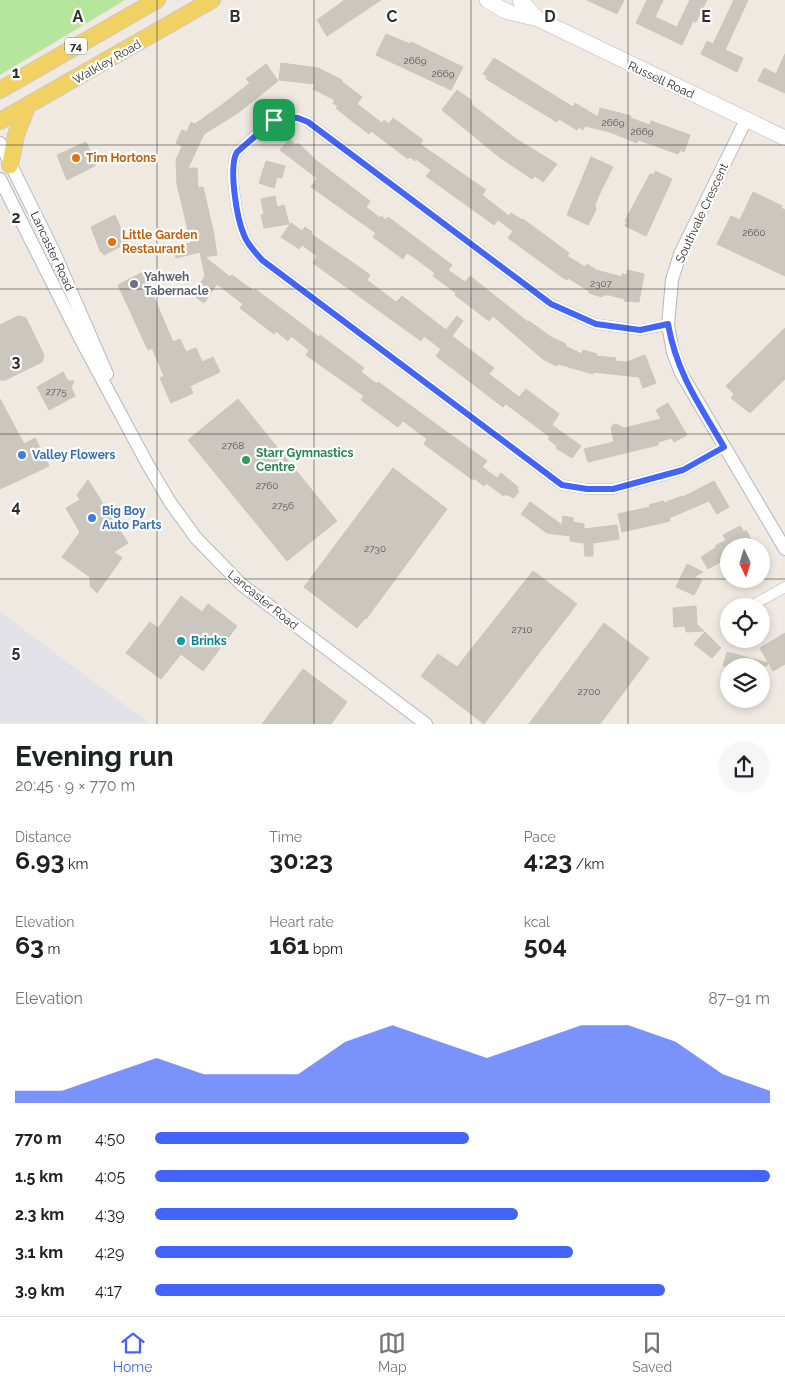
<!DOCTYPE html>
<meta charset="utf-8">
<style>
:root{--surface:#fff;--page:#f6f6f6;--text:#202124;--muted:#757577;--line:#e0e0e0;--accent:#4264fb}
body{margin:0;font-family:Raleway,sans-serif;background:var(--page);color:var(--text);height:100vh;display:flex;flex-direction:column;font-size:19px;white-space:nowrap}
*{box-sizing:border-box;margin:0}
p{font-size:16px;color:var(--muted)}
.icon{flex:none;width:28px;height:28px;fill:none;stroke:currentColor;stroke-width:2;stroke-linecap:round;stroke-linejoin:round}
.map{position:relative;height:724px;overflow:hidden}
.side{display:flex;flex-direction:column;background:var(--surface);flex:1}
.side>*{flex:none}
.needle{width:32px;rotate:176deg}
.controls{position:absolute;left:720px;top:538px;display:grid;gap:10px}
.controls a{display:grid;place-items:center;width:50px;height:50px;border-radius:50%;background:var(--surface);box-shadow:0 2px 8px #0003;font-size:25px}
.pin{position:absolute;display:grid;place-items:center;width:42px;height:42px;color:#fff;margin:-21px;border-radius:10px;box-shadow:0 2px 8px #0006}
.round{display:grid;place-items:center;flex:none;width:52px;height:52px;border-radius:26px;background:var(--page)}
.headline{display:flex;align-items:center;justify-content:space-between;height:85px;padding:0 15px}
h1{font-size:28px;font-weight:700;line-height:38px}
.metrics{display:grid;grid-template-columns:repeat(3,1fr);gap:8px;height:85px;padding:5px 15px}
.metrics div{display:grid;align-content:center}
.metrics b{font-size:25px;font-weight:700}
.metrics small{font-size:14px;font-weight:400}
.metrics p{font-size:14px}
.chart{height:140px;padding:10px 15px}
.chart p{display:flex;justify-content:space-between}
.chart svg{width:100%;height:90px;margin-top:5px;fill:var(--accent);opacity:.7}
ul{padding:0 15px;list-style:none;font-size:16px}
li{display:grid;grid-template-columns:80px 60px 1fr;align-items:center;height:38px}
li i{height:12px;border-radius:6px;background:var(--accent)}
.menu{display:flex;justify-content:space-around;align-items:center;height:70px;border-top:1px solid var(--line);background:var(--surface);font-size:14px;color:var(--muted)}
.menu a{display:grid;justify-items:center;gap:2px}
.menu .active{color:var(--accent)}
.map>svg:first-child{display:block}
.industrial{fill:#e3e1e8}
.green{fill:#b6e59e}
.building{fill:#cbc7bf;stroke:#cbc5ba}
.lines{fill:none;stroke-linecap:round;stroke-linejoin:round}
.minor-casing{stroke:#b4b7c1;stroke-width:11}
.tertiary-casing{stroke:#b4b7c1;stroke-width:14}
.secondary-casing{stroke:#b4b7c1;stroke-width:16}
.primary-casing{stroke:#c9c9c9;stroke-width:18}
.minor{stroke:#fff;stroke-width:10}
.tertiary{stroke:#fff;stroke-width:12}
.secondary{stroke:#fff;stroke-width:15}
.primary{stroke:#f2d163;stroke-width:16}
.route-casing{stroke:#fff;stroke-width:10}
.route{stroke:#4264fb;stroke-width:6}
.grid{fill:none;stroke:#2e2e2e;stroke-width:1;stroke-opacity:0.55}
.food-dot{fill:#e8710a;stroke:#fff;stroke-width:2}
.worship-dot{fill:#6b7280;stroke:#fff;stroke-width:2}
.shop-dot{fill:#3f7fe0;stroke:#fff;stroke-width:2}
.leisure-dot{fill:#2e9e5b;stroke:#fff;stroke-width:2}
.culture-dot{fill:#0f9aa8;stroke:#fff;stroke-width:2}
.labels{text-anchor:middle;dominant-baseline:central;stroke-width:4.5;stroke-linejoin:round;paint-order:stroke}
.number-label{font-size:10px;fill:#555452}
.shield{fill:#fff;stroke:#6d6d6d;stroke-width:1}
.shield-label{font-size:11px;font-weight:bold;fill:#2e2e2e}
.street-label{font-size:12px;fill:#2e2e2e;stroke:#fff}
.food-label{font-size:12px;font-weight:bold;fill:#c56008;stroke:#fff;text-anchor:start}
.worship-label{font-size:12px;font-weight:bold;fill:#5b616d;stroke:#fff;text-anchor:start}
.leisure-label{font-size:12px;font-weight:bold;fill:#27864d;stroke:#fff;text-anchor:start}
.shop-label{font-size:12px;font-weight:bold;fill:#366cbe;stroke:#fff;text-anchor:start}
.culture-label{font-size:12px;font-weight:bold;fill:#0d838f;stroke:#fff;text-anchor:start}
.grid-label{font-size:16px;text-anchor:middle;font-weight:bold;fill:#2e2e2e;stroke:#fff;stroke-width:4.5;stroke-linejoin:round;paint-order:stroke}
</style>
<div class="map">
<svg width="785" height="724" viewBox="0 0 785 724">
<rect width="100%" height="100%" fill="#efe9e1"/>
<polygon class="industrial" points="0,612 149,723 0,723"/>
<polygon class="green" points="0,0 125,0 0,75"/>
<g class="building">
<polygon points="345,0 381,0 327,36 317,20"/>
<polygon points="587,0 624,0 617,14"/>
<polygon points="647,0 663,0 655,17 677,27 690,0 707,0 696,22 693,21 682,45 636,23"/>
<polygon points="734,0 748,0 725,50 743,58 737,72 701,54 707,41 713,44"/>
<polygon points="386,34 410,44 411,42 463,67 451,90 376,55"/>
<polygon points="785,54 785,93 758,81 764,68 776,74"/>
<polygon points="494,58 573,107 575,103 598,117 600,108 631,116 630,118 650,125 651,121 690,135 684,152 680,150 678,154 644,142 638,140 637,143 610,132 585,126 583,130 579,127 577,130 559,119 557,122 486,79 487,76 483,74"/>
<polygon points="281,63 318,68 342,80 341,81 362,97 357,104 382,123 384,120 389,124 393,118 423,140 420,144 486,190 482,195 509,216 511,213 522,220 523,219 569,253 567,256 585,267 587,264 596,270 622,277 622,274 627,275 627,270 644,274 639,302 624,301 625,299 609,295 603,295 602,297 589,293 589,291 568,278 567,280 559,275 508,238 513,231 498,220 494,225 426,176 431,170 416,159 415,161 410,157 408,159 371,131 369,134 352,121 336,108 338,106 333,103 335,100 313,89 315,84 279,80"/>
<polygon points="266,64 278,81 238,113 204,134 188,168 197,168 198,188 203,187 213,230 217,255 205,257 230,277 232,275 254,291 255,289 319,337 320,335 364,368 361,372 377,384 378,382 487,461 482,467 497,478 501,473 518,487 517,489 519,491 514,498 505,494 504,496 486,483 484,486 474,478 473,480 424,444 427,439 403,421 398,427 361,400 364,396 306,355 309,350 291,336 288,341 276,331 274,334 240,308 243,304 217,284 204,303 193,295 205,276 200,252 176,258 173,247 191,243 177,184 176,160 182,146 176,143 182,130 187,132 191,122 195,124 223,104 250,83 246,79"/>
<polygon points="457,90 471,100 472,105 516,139 557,164 543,182 535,176 532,179 498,156 442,110"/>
<polygon points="289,139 296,145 298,143 317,161 370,201 366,207 380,218 381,216 386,220 388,217 452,265 448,270 465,282 470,276 528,322 529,321 551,337 566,344 565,346 582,354 583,350 597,354 596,356 616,358 615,361 627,362 645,355 656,383 643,388 639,377 593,372 593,374 558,364 557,366 544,360 493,316 489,321 455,295 456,293 433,276 435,273 412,256 407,253 403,259 373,237 376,233 311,187 317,178 280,150"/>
<polygon points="86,142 96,165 67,180 57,155"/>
<polygon points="591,157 613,167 599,195 595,205 596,210 588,225 567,215"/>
<polygon points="266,161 285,166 282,178 277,177 274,188 259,183"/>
<polygon points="655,171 672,179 646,236 625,226 627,222 625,221 650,174 654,175"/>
<polygon points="753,192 782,206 781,208 785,210 785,276 717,244 731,216 740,220"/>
<polygon points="275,196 277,207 284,205 289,224 264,228 261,215 264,214 261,199"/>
<polygon points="115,215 127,243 104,255 100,251 91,227"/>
<polygon points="291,223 302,231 305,227 312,232 311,234 359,267 370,275 367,280 396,302 402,296 446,330 457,316 463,321 452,336 494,368 489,374 519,397 526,389 559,414 552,425 581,446 572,458 556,448 557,446 548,439 550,437 506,404 503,407 436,356 441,349 424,336 421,341 313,263 317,256 302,245 299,249 281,237"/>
<polygon points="143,272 173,342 180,339 186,352 196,348 202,362 213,357 220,372 190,386 193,393 171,403 160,378 164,376 152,348 148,350 118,285"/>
<polygon points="18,316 26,318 44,355 42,362 5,380 0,380 0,325"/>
<polygon points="785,328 785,379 750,413 731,398 734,394 726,386"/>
<polygon points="63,372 68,381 74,381 71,387 75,396 49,410 37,387"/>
<polygon points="0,399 24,444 35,438 49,466 0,489"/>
<polygon points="238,399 337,521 287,561 188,440"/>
<polygon points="668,403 687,435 674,442 672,438 658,442 658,445 588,462 584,449 614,442 611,428 613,425 616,424 624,428 661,419 656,410"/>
<polygon points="393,468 447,509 366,619 365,618 357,628 304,587"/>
<polygon points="88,480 128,543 114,552 122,558 97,593 90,586 90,577 62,557 80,532 66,508 80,500 77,495"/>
<polygon points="714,481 729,507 717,514 709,501 669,518 670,521 622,532 618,514 650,507 649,505 663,501 664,503 682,496 683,497"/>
<polygon points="530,502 562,525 563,516 573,518 573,522 584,524 584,529 617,525 619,539 593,543 593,556 585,556 584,543 570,541 570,536 547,533 521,514"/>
<polygon points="740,526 744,532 746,530 753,543 751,544 752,546 729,546 729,557 708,569 701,557 717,547 715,546 726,540 723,535"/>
<polygon points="687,564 703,572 694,577 702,580 694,595 676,587"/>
<polygon points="533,571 577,604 484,724 421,676 438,654 457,667"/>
<polygon points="181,596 202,612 208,604 237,626 203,671 181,654 161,679 126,653 150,622 158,628"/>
<polygon points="696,606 697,625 704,631 686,632 685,626 674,627 673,608"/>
<polygon points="604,623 649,658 600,724 529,724"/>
<polygon points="705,632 721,648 712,658 694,644"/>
<polygon points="785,633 785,664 773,671 760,648"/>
<polygon points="727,652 768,663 767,666 723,666"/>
<polygon points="303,669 347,702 331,724 262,724"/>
</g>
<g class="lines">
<defs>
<g id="minor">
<path d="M 668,325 L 640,330 L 596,324 L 551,304 L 308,122 C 276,108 260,132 237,152 C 228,167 237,218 244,235 C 247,244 256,253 262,260 L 562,485 L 587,489 L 613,489 L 683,470 L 724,447"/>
<polyline points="751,606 785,587"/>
</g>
<g id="tertiary">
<polyline points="746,120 680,254 672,280 668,325 673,352 681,373 785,549"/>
<polyline points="0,143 54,252 107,374"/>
<polyline points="0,179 82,342 148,465 170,502 196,538 242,585 426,724"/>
</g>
<g id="secondary">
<polyline points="487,0 505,11 538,19 785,138"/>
<polyline points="520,0 538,19"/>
</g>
<g id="primary">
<polyline points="0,90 157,0"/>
<polyline points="0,121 212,0"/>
<polyline points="10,165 16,135 27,107"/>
</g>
</defs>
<use href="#minor" class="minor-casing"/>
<use href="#tertiary" class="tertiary-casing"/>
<use href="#secondary" class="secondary-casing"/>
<use href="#primary" class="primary-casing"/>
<use href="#minor" class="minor"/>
<use href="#tertiary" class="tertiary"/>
<use href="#secondary" class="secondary"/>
<use href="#primary" class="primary"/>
</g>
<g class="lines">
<defs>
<path id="route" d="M 284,117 L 298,118 L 308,122 L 551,304 L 596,324 L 640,330 L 668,324 C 677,374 699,404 724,447 L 683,470 L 613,489 L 587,489 L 562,485 L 262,260 C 256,253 247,244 244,235 C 237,219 228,167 237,152 L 274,120 Z"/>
</defs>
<use href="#route" class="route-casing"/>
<use href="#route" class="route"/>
</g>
<path class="grid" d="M 157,0 L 157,724M 314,0 L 314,724M 471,0 L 471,724M 628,0 L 628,724M 0,145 L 785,145M 0,289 L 785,289M 0,434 L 785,434M 0,579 L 785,579"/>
<g class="food-dot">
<circle cx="76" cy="158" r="5"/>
<circle cx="112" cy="242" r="5"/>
</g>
<circle class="worship-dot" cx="134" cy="284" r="5"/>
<g class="shop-dot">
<circle cx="22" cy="455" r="5"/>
<circle cx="92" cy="518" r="5"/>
</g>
<circle class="leisure-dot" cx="246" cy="460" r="5"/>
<circle class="culture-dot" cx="181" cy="641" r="5"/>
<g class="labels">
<g class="number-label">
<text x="415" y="60">2669</text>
<text x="443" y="73">2669</text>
<text x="613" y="122">2669</text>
<text x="642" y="131">2669</text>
<text x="754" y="232">2660</text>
<text x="601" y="283">2307</text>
<text x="56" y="391">2775</text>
<text x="233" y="445">2768</text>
<text x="267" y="485">2760</text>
<text x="283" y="505">2756</text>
<text x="375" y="548">2730</text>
<text x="522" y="629">2710</text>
<text x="589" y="691">2700</text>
</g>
<rect class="shield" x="65" y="37.5" width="22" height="17" rx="4"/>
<g class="shield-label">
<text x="76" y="46">74</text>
</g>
<g class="street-label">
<text transform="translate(107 62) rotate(-30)">Walkley Road</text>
<text transform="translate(661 80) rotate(25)">Russell Road</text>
<text transform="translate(702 213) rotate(-65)">Southvale Crescent</text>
<text transform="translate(52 251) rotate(65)">Lancaster Road</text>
<text transform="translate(263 600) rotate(39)">Lancaster Road</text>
</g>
<g class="food-label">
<text x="86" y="158">Tim Hortons</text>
<text x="122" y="235">Little Garden<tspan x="122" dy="14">Restaurant</tspan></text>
</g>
<g class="worship-label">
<text x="144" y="277">Yahweh<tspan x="144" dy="14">Tabernacle</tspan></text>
</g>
<g class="leisure-label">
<text x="256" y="453">Starr Gymnastics<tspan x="256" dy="14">Centre</tspan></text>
</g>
<g class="shop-label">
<text x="32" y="455">Valley Flowers</text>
<text x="102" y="511">Big Boy<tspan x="102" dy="14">Auto Parts</tspan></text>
</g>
<g class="culture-label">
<text x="191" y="641">Brinks</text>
</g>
</g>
<g class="grid-label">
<text x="78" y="22">A</text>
<text x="235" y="22">B</text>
<text x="392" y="22">C</text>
<text x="550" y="22">D</text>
<text x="706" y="22">E</text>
<text x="16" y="78">1</text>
<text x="16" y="223">2</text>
<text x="16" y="367">3</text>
<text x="16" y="512">4</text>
<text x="16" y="657">5</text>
</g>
</svg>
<div class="controls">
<a><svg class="needle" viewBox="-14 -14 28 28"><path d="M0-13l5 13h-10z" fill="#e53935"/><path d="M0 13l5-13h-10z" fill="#757577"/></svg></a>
<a><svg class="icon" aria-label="locate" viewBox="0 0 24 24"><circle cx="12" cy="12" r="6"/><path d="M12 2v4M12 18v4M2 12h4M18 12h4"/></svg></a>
<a><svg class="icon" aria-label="layers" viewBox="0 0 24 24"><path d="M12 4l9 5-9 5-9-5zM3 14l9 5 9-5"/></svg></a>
</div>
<div class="pin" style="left:274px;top:120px;background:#1e9e55"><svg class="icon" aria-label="arrive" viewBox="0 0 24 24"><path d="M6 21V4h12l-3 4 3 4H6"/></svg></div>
</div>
<section class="side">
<div class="headline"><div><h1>Evening run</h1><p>20:45 · 9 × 770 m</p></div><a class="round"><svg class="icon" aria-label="share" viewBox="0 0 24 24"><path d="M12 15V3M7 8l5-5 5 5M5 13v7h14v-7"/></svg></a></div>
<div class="metrics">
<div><p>Distance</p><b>6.93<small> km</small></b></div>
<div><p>Time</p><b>30:23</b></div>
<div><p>Pace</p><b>4:23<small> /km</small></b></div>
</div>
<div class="metrics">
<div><p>Elevation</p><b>63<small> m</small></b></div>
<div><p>Heart rate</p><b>161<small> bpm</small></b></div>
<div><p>kcal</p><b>504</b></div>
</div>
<div class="chart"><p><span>Elevation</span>87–91 m</p>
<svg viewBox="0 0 160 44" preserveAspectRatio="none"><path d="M0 44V38L10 38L20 30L30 22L40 30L50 30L60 30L70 14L80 6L90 14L100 22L110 14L120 6L130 6L140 14L150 30L160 38V44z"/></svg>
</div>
<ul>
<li><b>770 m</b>4:50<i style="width:51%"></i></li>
<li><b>1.5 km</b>4:05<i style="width:100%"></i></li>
<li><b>2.3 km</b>4:39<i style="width:59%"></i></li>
<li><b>3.1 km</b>4:29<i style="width:68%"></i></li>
<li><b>3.9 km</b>4:17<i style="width:83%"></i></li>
</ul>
</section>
<nav class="menu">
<a class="active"><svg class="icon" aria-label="home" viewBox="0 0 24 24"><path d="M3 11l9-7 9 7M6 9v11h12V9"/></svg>Home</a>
<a><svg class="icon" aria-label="map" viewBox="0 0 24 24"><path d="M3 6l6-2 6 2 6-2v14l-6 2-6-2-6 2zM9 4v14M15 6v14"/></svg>Map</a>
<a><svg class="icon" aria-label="saved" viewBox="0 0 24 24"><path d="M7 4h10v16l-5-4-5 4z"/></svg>Saved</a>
</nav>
